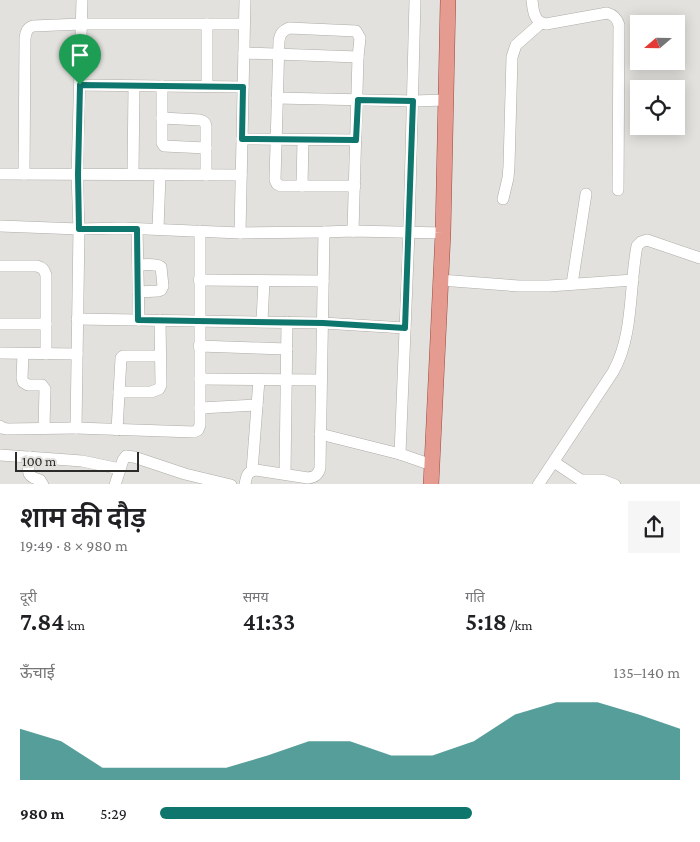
<!DOCTYPE html>
<html lang="hi">
<meta charset="utf-8">
<style>
:root{--surface:#fff;--page:#f6f6f6;--text:#202124;--muted:#757577;--accent:#0f766e}
body{margin:0;font-family:"Crimson Pro","Noto Sans Devanagari",serif;background:var(--page);color:var(--text);height:100vh;display:flex;flex-direction:column;font-size:19px;white-space:nowrap}
*{box-sizing:border-box;margin:0}
p{font-size:16px;color:var(--muted)}
.icon{flex:none;width:28px;height:28px;fill:none;stroke:currentColor;stroke-width:2;stroke-linecap:round;stroke-linejoin:round}
.map{position:relative;height:484px;overflow:hidden}
.details{display:flex;flex-direction:column;background:var(--surface);flex:1}
.details>*{flex:none}
.needle{width:32px;rotate:250deg}
.fabs{position:absolute;left:630px;top:15px;display:grid;gap:10px}
.fabs a{display:grid;place-items:center;width:55px;height:55px;border-radius:0px;background:var(--surface);box-shadow:0 2px 12px #0003;font-size:25px}
.scale{position:absolute;left:15px;bottom:12px;width:124px;box-sizing:border-box;padding-left:5px;border:2px solid #2b2b29;border-top:0;font-size:14px;line-height:18px;white-space:nowrap;color:#2b2b29;-webkit-text-stroke:4px #e3e1dd;paint-order:stroke}
.pin{position:absolute;display:grid;place-items:center;width:42px;height:42px;color:#fff;margin:-51px -21px;border-radius:50% 50% 50% 0;rotate:-45deg;box-shadow:0 0 5px #0007}
.pin .icon{rotate:45deg}
.round{display:grid;place-items:center;flex:none;width:52px;height:52px;border-radius:0px;background:var(--page)}
.summary{display:flex;align-items:center;justify-content:space-between;height:85px;padding:0 20px}
h1{font-size:28px;font-weight:600;line-height:38px}
.figures{display:grid;grid-template-columns:repeat(3,1fr);gap:8px;height:85px;padding:5px 20px}
.figures div{display:grid;align-content:center}
.figures b{font-size:25px;font-weight:600}
.figures small{font-size:14px;font-weight:400}
.figures p{font-size:14px}
.chart{height:140px;padding:10px 20px}
.chart p{display:flex;justify-content:space-between}
.chart svg{width:100%;height:90px;margin-top:5px;fill:var(--accent);opacity:.7}
ul{padding:0 20px;list-style:none;font-size:16px}
li{display:grid;grid-template-columns:80px 60px 1fr;align-items:center;height:38px}
li i{height:12px;border-radius:6px;background:var(--accent)}
.map>svg:first-child{display:block}
.lines{fill:none;stroke-linecap:round;stroke-linejoin:round}
.minor-casing{stroke:#aeaca7;stroke-width:12}
.major-casing{stroke:#9a493c;stroke-width:16}
.minor{stroke:#fff;stroke-width:11}
.major{stroke:#e69b91;stroke-width:15}
.route-casing{stroke:#fff;stroke-width:10}
.route{stroke:#0f766e;stroke-width:6}
</style>
<div class="map">
<svg width="700" height="485" viewBox="0 0 700 485">
<rect width="100%" height="100%" fill="#e3e1dd"/>
<g class="lines">
<defs>
<g id="minor">
<polyline points="82,0 77,174 79,229 76,428 194,432 198,430 200,425 200,231"/>
<path d="M 532,0 C 533,10 534,23 546,24 L 607,13 C 614,15 617,18 619,25 L 618,190"/>
<polyline points="244,53 358,57"/>
<polyline points="80,85 243,87"/>
<polyline points="162,86 162,143 164,146 206,148"/>
<polyline points="207,86 207,24"/>
<polyline points="277,98 413,101 446,100"/>
<path d="M 162,118 L 200,120 C 204,121 205,122 206,126 L 206,175"/>
<polyline points="242,139 356,140"/>
<polyline points="303,140 302,186 355,186"/>
<polyline points="0,174 241,175"/>
<path d="M 24,174 L 25,38 C 26,32 27,28 33,26 L 81,24 L 244,24"/>
<polyline points="133,174 134,86"/>
<path d="M 302,186 L 281,186 L 277,184 L 275,180 L 279,41 C 280,34 282,31 289,28 L 356,31 L 360,38 L 358,57 L 353,231"/>
<polyline points="503,199 508,178 509,166 512,57 516,45 541,23"/>
<polyline points="0,226 79,229 123,228 240,233 324,232 353,231 443,233"/>
<polyline points="137,229 139,320"/>
<polyline points="158,229 160,175"/>
<polyline points="240,233 245,0"/>
<path d="M 138,265 C 145,265 155,263 161,267 L 163,286 L 161,290 L 158,291 L 138,292"/>
<path d="M 0,266 L 37,266 C 43,268 44,269 46,275 L 46,354"/>
<polyline points="199,280 323,281"/>
<polyline points="440,280 519,286 549,286 633,280"/>
<polyline points="572,284 586,194"/>
<polyline points="77,319 323,323 405,328"/>
<polyline points="262,321 264,281"/>
<polyline points="0,324 46,324"/>
<polyline points="199,346 287,349"/>
<polyline points="0,353 77,354"/>
<polyline points="23,354 22,378 23,382 28,385 42,385 45,389 44,428"/>
<polyline points="200,379 321,380"/>
<polyline points="119,392 151,392 159,389 161,385 160,320"/>
<polyline points="200,408 257,405"/>
<polyline points="0,426 2,428 7,429 76,428"/>
<polyline points="117,430 121,358 123,356 160,356"/>
<polyline points="320,434 400,454 432,465"/>
<polyline points="400,454 409,232 415,0"/>
<polyline points="0,455 82,461 120,469"/>
<path d="M 30,457 C 28,471 25,476 40,480 L 43,485"/>
<polyline points="554,462 581,480 602,480 615,485"/>
<polyline points="252,471 259,380"/>
<polyline points="285,474 287,322"/>
<polyline points="115,485 123,460 126,456 134,457 185,474 231,485"/>
<path d="M 245,485 C 246,477 247,471 256,470 L 308,478 C 315,477 318,475 320,468 L 324,232"/>
<path d="M 538,485 L 613,372 C 634,335 629,287 637,246 L 641,242 L 647,240 L 700,258"/>
</g>
<polyline id="major" points="431,485 443,233 448,0"/>
</defs>
<use href="#minor" class="minor-casing"/>
<use href="#major" class="major-casing"/>
<use href="#minor" class="minor"/>
<use href="#major" class="major"/>
</g>
<g class="lines">
<defs>
<polygon id="route" points="80,85 243,87 242,139 356,140 358,100 413,101 405,328 323,323 138,320 137,229 79,229 78,174"/>
</defs>
<use href="#route" class="route-casing"/>
<use href="#route" class="route"/>
</g>
</svg>
<div class="fabs">
<a><svg class="needle" viewBox="-14 -14 28 28"><path d="M0-13l5 13h-10z" fill="#e53935"/><path d="M0 13l5-13h-10z" fill="#757577"/></svg></a>
<a><svg class="icon" aria-label="locate" viewBox="0 0 24 24"><circle cx="12" cy="12" r="6"/><path d="M12 2v4M12 18v4M2 12h4M18 12h4"/></svg></a>
</div>
<div class="scale">100 m</div>
<div class="pin" style="left:80px;top:85px;background:#1e9e55"><svg class="icon" aria-label="arrive" viewBox="0 0 24 24"><path d="M6 21V4h12l-3 4 3 4H6"/></svg></div>
</div>
<section class="details">
<div class="summary"><div><h1>शाम की दौड़</h1><p>19:49 · 8 × 980 m</p></div><a class="round"><svg class="icon" aria-label="share" viewBox="0 0 24 24"><path d="M12 15V3M7 8l5-5 5 5M5 13v7h14v-7"/></svg></a></div>
<div class="figures">
<div><p>दूरी</p><b>7.84<small> km</small></b></div>
<div><p>समय</p><b>41:33</b></div>
<div><p>गति</p><b>5:18<small> /km</small></b></div>
</div>
<div class="chart"><p><span>ऊँचाई</span>135–140 m</p>
<svg viewBox="0 0 160 44" preserveAspectRatio="none"><path d="M0 44V19L10 25L20 38L30 38L40 38L50 38L60 32L70 25L80 25L90 32L100 32L110 25L120 12L130 6L140 6L150 12L160 19V44z"/></svg>
</div>
<ul>
<li><b>980 m</b>5:29<i style="width:60%"></i></li>
</ul>
</section>
